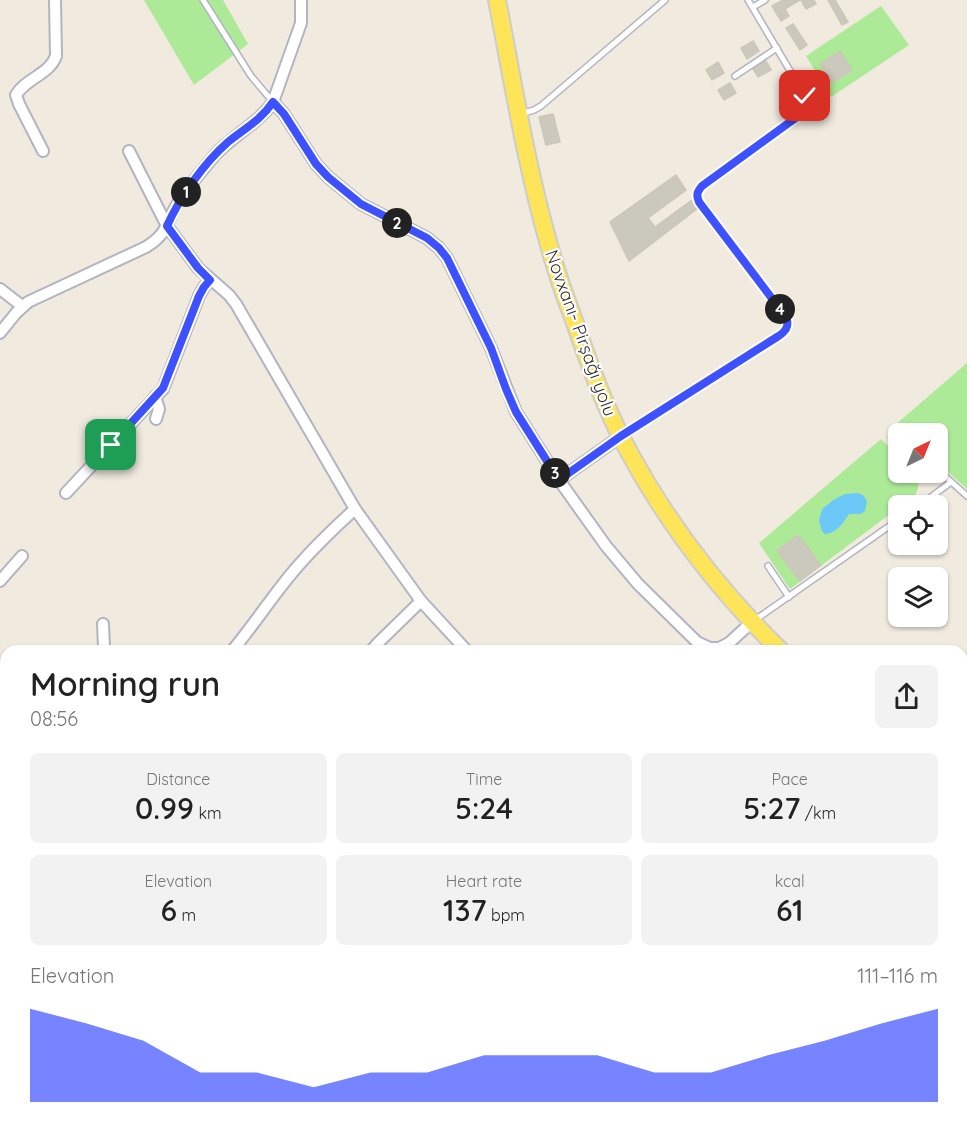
<!DOCTYPE html>
<meta charset="utf-8">
<style>
:root{--surface:#fff;--page:#f2f2f2;--text:#222;--muted:#767676;--accent:#3d51ff}
body{margin:0;font-family:Quicksand,sans-serif;background:var(--page);color:var(--text);height:100vh;display:flex;flex-direction:column;font-size:22px;white-space:nowrap}
*{box-sizing:border-box;margin:0}
p{font-size:20px;color:var(--muted)}
.icon{flex:none;width:33px;height:33px;fill:none;stroke:currentColor;stroke-width:2;stroke-linecap:round;stroke-linejoin:round}
.map{position:relative;flex:1;overflow:hidden}
.sheet{position:absolute;left:0px;top:645px;width:968px;height:486px;display:flex;flex-direction:column;background:var(--surface);border-radius:18px 18px 0 0;box-shadow:0 2px 4px #0004}
.sheet>*{flex:none}
.needle{width:39px;rotate:43deg}
.controls{position:absolute;left:888px;top:423px;display:grid;gap:12px}
.controls a{display:grid;place-items:center;width:60px;height:60px;border-radius:9px;background:var(--surface);box-shadow:0 2px 4px #0004;font-size:30px}
.pin{position:absolute;display:grid;place-items:center;width:51px;height:51px;color:#fff;margin:-26px;border-radius:12px;box-shadow:0 3px 9px #0006}
.km{position:absolute;width:30px;height:30px;margin:-15px;border-radius:50%;background:#222;color:#fff;font-size:16px;line-height:30px;text-align:center}
.round{display:grid;place-items:center;flex:none;width:63px;height:63px;border-radius:9px;background:var(--page)}
.head{display:flex;align-items:center;justify-content:space-between;height:102px;padding:0 30px}
h1{font-size:33px;font-weight:600;line-height:45px}
.metrics{display:grid;grid-template-columns:repeat(3,1fr);gap:9px;height:102px;padding:6px 30px}
.metrics div{display:grid;align-content:center;border-radius:9px;background:var(--page);text-align:center}
.metrics b{font-size:30px;font-weight:600}
.metrics small{font-size:16px;font-weight:400}
.metrics p{font-size:16px}
.chart{height:168px;padding:12px 30px}
.chart p{display:flex;justify-content:space-between}
.chart svg{width:100%;height:108px;margin-top:6px;fill:var(--accent);opacity:.7}
.map>svg:first-child{display:block}
.green{fill:#adea98}
.water{fill:#6bc8f9}
.lines{fill:none;stroke-linecap:round;stroke-linejoin:round}
.canal{stroke:#6bc8f9;stroke-width:10}
.building{fill:#cbc8be;stroke:#ccc7b8;stroke-width:1.5}
.service-casing{stroke:#b3b4c2;stroke-width:8}
.minor-casing{stroke:#b3b4c2;stroke-width:14}
.tertiary-casing{stroke:#b3b4c2;stroke-width:16}
.primary-casing{stroke:#cdcdcd;stroke-width:20}
.path{stroke:#cdcdcd;stroke-width:1.5;stroke-dasharray:4.5 3;stroke-linecap:butt}
.service{stroke:#fff;stroke-width:5}
.minor{stroke:#fff;stroke-width:10}
.tertiary{stroke:#fff;stroke-width:14}
.primary{stroke:#fde458;stroke-width:16}
.route-casing{stroke:#fff;stroke-width:12}
.route{stroke:#3d51ff;stroke-width:8}
.labels{text-anchor:middle;dominant-baseline:central;stroke-width:4.5;stroke-linejoin:round;paint-order:stroke}
.street-label{font-size:18px;fill:#2e2e2e;stroke:#fff}
</style>
<div class="map">
<svg width="967" height="1131" viewBox="0 0 967 1131">
<rect width="100%" height="100%" fill="#f0eadf"/>
<g class="green">
<polygon points="144,0 223,0 248,44 194,85"/>
<polygon points="881,6 909,45 831,97 806,56"/>
<polygon points="967,363 967,489 938,463 938,434 904,433 895,425"/>
<path d="M 881,439 L 898,456 L 898,472 L 914,473 C 924,488 915,501 898,506 L 898,508 L 790,589 L 759,543 Z"/>
</g>
<path class="water" d="M 857,493 L 863,495 L 867,501 L 865,511 L 861,514 L 849,514 C 843,523 837,533 825,534 L 822,531 L 819,521 L 822,509 L 835,499 L 845,494 Z"/>
<g class="lines">
<g class="canal">
<polyline points="0,697 6,705"/>
<polyline points="276,1125 278,1131"/>
</g>
</g>
<g class="building">
<polygon points="783,0 800,0 785,9 789,16 781,21 772,6"/>
<polygon points="801,0 814,0 816,4 806,9"/>
<polygon points="828,0 835,0 848,22 842,25"/>
<polygon points="793,24 807,45 800,50 786,28"/>
<polygon points="753,41 759,51 747,59 741,48"/>
<polygon points="840,51 852,70 832,83 820,64"/>
<polygon points="765,59 771,70 758,77 752,67"/>
<polygon points="718,62 724,73 712,80 706,70"/>
<polygon points="730,83 736,93 724,100 718,90"/>
<polygon points="553,114 560,142 546,145 539,117"/>
<polygon points="676,175 686,190 648,218 655,227 692,200 698,208 629,261 610,222"/>
<polygon points="798,535 821,565 800,581 777,551"/>
</g>
<g class="lines">
<defs>
<g id="service">
<polyline points="203,0 251,76 273,102"/>
<polyline points="753,7 765,0"/>
<polyline points="735,76 777,48"/>
<polyline points="521,114 534,110 541,106 665,0"/>
<path d="M 622,435 L 777,337 C 785,332 790,327 786,317 L 699,202 C 696,195 697,192 702,186 L 801,114 C 806,108 806,104 805,96 L 748,0"/>
<polyline points="938,470 967,496"/>
<polyline points="919,506 951,482"/>
<polyline points="768,566 789,597"/>
<polyline points="755,620 898,520"/>
</g>
<g id="minor">
<polyline points="273,102 284,114 316,164 328,177 361,204 427,238 439,248 447,258 491,348 516,412 559,480 606,546 638,584 697,642 710,648 719,648 729,643 752,622"/>
<path d="M 43,151 L 19,104 L 16,95 C 26,78 49,75 56,56 L 55,0"/>
<polyline points="129,151 167,226 198,268 229,295 236,304 355,509 421,601 467,651"/>
<polyline points="0,289 22,306"/>
<path d="M 0,333 L 16,313 L 28,302 L 146,247 C 169,233 165,223 178,203 C 189,186 202,170 215,155 C 233,135 258,124 273,102 L 301,23 L 301,0"/>
<polyline points="155,397 159,409 156,419"/>
<polyline points="559,480 621,436"/>
<polyline points="66,493 163,389 199,296 204,287 210,280"/>
<polyline points="0,581 22,556"/>
<polyline points="103,651 104,648 103,624"/>
<path d="M 232,651 C 253,626 271,598 292,573 C 311,550 333,529 355,509"/>
<polyline points="371,651 379,642 421,601"/>
<polyline points="0,718 6,726"/>
<polyline points="0,814 6,808"/>
<polyline points="0,971 6,966"/>
<polyline points="962,1047 967,1043"/>
<polyline points="258,1125 260,1131"/>
<polyline points="662,1125 662,1131"/>
<polyline points="841,1131 849,1125"/>
</g>
<g id="tertiary">
<polyline points="0,679 6,686"/>
<polyline points="291,1125 293,1131"/>
</g>
<g id="primary">
<path d="M 497,0 C 513,82 526,165 549,245 C 556,271 565,297 575,323 C 588,361 602,400 621,437 C 662,516 717,589 781,651"/>
<polyline points="962,820 967,825"/>
</g>
</defs>
<use href="#service" class="service-casing"/>
<use href="#minor" class="minor-casing"/>
<use href="#tertiary" class="tertiary-casing"/>
<use href="#primary" class="primary-casing"/>
<polyline class="path" points="962,901 967,914"/>
<use href="#service" class="service"/>
<use href="#minor" class="minor"/>
<use href="#tertiary" class="tertiary"/>
<use href="#primary" class="primary"/>
</g>
<g class="lines">
<defs>
<path id="route" d="M 111,445 L 163,388 L 199,296 L 204,287 L 210,280 L 198,268 L 167,226 C 180,197 204,163 228,142 C 244,129 261,120 273,102 L 284,114 L 316,164 L 328,177 L 361,204 L 427,238 L 439,248 L 447,258 L 491,348 L 506,389 L 516,412 L 559,480 L 621,436 L 777,337 C 785,332 790,327 786,317 L 699,202 C 696,195 697,192 702,186 L 801,114 C 806,108 806,104 805,96"/>
</defs>
<use href="#route" class="route-casing"/>
<use href="#route" class="route"/>
</g>
<g class="labels">
<g class="street-label">
<text transform="translate(581 333) rotate(70)">Novxanı- Pirşağı yolu</text>
</g>
</g>
</svg>
<div class="controls">
<a><svg class="needle" viewBox="-14 -14 28 28"><path d="M0-13l5 13h-10z" fill="#e53935"/><path d="M0 13l5-13h-10z" fill="#767676"/></svg></a>
<a><svg class="icon" aria-label="locate" viewBox="0 0 24 24"><circle cx="12" cy="12" r="6"/><path d="M12 2v4M12 18v4M2 12h4M18 12h4"/></svg></a>
<a><svg class="icon" aria-label="layers" viewBox="0 0 24 24"><path d="M12 4l9 5-9 5-9-5zM3 14l9 5 9-5"/></svg></a>
</div>
<div class="pin" style="left:111px;top:445px;background:#1e9e55"><svg class="icon" aria-label="arrive" viewBox="0 0 24 24"><path d="M6 21V4h12l-3 4 3 4H6"/></svg></div>
<div class="pin" style="left:805px;top:96px;background:#d93025"><svg class="icon" aria-label="check" viewBox="0 0 24 24"><path d="M5 12l5 5 9-10"/></svg></div>
<b class="km" style="left:186px;top:192px">1</b>
<b class="km" style="left:397px;top:223px">2</b>
<b class="km" style="left:555px;top:473px">3</b>
<b class="km" style="left:780px;top:309px">4</b>
<section class="sheet">
<div class="head"><div><h1>Morning run</h1><p>08:56</p></div><a class="round"><svg class="icon" aria-label="share" viewBox="0 0 24 24"><path d="M12 15V3M7 8l5-5 5 5M5 13v7h14v-7"/></svg></a></div>
<div class="metrics">
<div><p>Distance</p><b>0.99<small> km</small></b></div>
<div><p>Time</p><b>5:24</b></div>
<div><p>Pace</p><b>5:27<small> /km</small></b></div>
</div>
<div class="metrics">
<div><p>Elevation</p><b>6<small> m</small></b></div>
<div><p>Heart rate</p><b>137<small> bpm</small></b></div>
<div><p>kcal</p><b>61</b></div>
</div>
<div class="chart"><p><span>Elevation</span>111–116 m</p>
<svg viewBox="0 0 160 44" preserveAspectRatio="none"><path d="M0 44V6L10 12L20 19L30 32L40 32L50 38L60 32L70 32L80 25L90 25L100 25L110 32L120 32L130 25L140 19L150 12L160 6V44z"/></svg>
</div>
</section>
</div>
